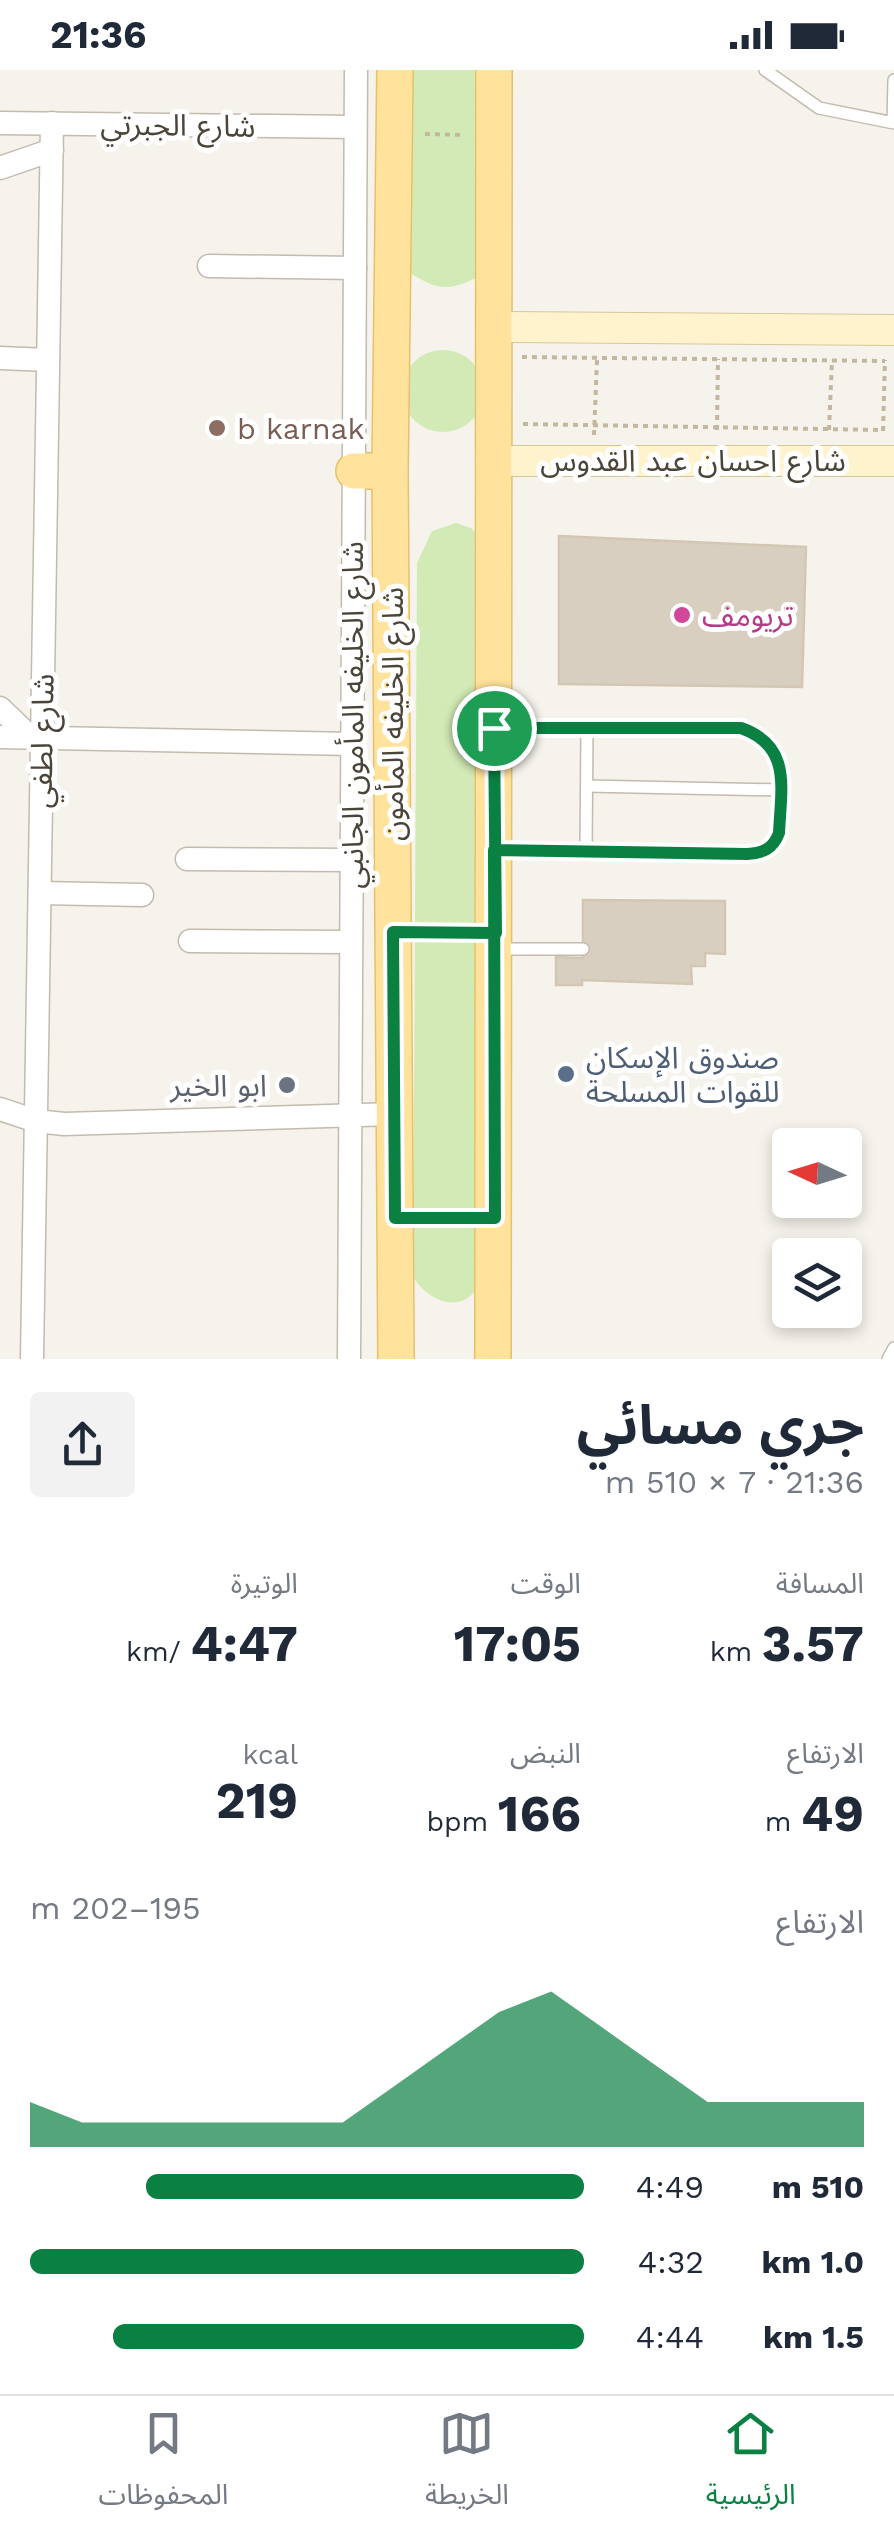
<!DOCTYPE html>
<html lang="ar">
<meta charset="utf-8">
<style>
:root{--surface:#fff;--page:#f2f2f3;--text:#1f2937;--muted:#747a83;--line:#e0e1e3;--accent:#0b8043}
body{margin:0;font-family:"Work Sans","Noto Sans Arabic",sans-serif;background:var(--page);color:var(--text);direction:rtl;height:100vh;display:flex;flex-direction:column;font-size:38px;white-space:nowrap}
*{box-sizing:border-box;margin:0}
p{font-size:32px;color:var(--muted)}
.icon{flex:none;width:55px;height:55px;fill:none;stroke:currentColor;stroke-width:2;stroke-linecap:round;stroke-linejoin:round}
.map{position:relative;height:1289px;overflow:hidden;direction:ltr}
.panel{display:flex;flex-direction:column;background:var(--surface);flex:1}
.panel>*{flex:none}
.needle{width:65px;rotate:274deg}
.controls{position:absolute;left:772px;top:1058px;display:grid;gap:20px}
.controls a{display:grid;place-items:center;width:90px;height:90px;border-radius:10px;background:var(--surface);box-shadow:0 5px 15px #0003;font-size:50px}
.pin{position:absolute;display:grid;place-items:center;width:85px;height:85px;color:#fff;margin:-42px;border:5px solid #fff;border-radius:50%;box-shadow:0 2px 10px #0007}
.round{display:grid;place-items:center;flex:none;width:105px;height:105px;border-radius:10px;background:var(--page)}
.head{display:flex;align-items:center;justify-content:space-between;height:170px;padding:0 30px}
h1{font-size:55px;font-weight:700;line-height:75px}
.stats{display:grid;grid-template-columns:repeat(3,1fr);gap:15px;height:170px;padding:10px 30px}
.stats div{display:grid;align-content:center}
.stats b{font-size:50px;font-weight:700}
.stats small{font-size:28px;font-weight:400}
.stats p{font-size:28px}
.chart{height:280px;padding:20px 30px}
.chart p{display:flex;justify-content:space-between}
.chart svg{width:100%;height:180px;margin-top:10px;fill:var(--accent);opacity:.7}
ul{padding:0 30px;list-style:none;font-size:32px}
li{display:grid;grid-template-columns:160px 120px 1fr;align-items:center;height:75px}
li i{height:25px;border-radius:12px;background:var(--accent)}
.status{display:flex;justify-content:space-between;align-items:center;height:70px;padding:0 50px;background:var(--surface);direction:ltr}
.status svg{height:28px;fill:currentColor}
.dock{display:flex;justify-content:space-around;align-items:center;height:140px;border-top:2px solid var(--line);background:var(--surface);font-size:28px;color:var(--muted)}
.dock a{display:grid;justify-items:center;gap:5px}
.dock .selected{color:var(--accent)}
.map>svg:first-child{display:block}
.green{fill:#d2eab5}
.building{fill:#d8cfc1;stroke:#d3c7b4;stroke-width:2.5}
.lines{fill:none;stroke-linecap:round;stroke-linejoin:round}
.lane-casing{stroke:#c2bbae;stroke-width:14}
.street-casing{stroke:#c2bbae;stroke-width:25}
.secondary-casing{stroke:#d6c79b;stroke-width:32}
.primary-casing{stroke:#e6c16a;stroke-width:38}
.path{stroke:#c4b79f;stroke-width:4;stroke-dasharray:5 5;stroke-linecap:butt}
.lane{stroke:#fff;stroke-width:11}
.street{stroke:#fff;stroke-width:22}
.secondary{stroke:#fff3cd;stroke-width:30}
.primary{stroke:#ffe39c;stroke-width:35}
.route-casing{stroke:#fff;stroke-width:20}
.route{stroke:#0b8043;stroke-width:12}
.education-dot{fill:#8d6e63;stroke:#fff;stroke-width:4}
.hotel-dot{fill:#d1479c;stroke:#fff;stroke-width:4}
.service-dot{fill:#5c6f8a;stroke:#fff;stroke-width:4}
.worship-dot{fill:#6b7280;stroke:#fff;stroke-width:4}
.labels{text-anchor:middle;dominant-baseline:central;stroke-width:10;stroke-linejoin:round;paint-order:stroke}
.street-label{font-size:30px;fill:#4b4439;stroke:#fff}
.education-label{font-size:30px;fill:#785e54;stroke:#fff;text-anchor:start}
.hotel-label{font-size:30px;fill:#b23c85;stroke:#fff;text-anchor:start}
.service-label{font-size:30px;fill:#4e5e75;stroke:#fff;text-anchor:start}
.worship-label{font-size:30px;fill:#5b616d;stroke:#fff;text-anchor:end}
</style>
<div class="status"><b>21:36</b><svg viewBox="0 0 49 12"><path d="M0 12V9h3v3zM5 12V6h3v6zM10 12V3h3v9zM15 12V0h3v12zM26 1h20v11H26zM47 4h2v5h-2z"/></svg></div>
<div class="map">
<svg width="894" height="1289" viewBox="0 0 894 1289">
<rect width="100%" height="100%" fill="#f6f3ec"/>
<g class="green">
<path d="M 411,0 L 491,0 L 480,206 C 447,222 438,221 407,201 Z"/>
<circle cx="443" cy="321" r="41"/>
<path d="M 456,453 L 471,458 L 483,471 L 487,1196 C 484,1203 481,1214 476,1220 C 457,1245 426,1228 413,1207 L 417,493 L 432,461 Z"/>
</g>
<g class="building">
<polygon points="559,466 806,477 802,617 559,614"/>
<polygon points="583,830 725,831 725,884 705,883 705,896 691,896 692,914 582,910 582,915 556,915 556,887 583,888"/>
</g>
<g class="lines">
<defs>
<g id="lane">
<polyline points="765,0 819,38 894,53"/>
<polyline points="893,52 894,10"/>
<polyline points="587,716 781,720"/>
<path d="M 496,780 L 762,783 C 765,781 773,776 775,773 C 785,759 782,686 769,672 C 762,665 751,662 741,659 L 498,658"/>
<polyline points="586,781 587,657"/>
<polyline points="500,879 583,879"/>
<polyline points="888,1289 894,1278"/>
</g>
<g id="street">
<polyline points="0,53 355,57"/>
<polyline points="0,98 52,80"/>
<polyline points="209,196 355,198"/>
<polyline points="0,288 48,290"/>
<polyline points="0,638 31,668"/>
<polyline points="0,667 352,674"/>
<polyline points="187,789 352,790"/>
<polyline points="40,823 142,825"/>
<polyline points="190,871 351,872"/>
<polyline points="0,1039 36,1051 64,1054 394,1044"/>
<polyline points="32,1289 52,53"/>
<polyline points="349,1289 356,0"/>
</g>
<g id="secondary">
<polyline points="492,257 894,260"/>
<polyline points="491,391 894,391"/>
</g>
<g id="primary">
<polyline points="395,0 390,401 396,1289"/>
<polyline points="354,401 390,401"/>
<polyline points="493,1289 494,0"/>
</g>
</defs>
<use href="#lane" class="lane-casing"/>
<use href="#street" class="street-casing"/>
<use href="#secondary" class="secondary-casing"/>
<use href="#primary" class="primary-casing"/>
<g class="path">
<polyline points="425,64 465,65"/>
<polyline points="522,287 885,291"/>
<polyline points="523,354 883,360"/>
<polyline points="717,360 718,289"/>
<polyline points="829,360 832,290"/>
<polyline points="883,361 885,290"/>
<polyline points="594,365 597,290"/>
<polyline points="423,862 463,863"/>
<polyline points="425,1148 465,1148"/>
</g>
<use href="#lane" class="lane"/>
<use href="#street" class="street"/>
<use href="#secondary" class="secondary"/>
<use href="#primary" class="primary"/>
</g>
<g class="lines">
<defs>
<path id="route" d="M 494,658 L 496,863 L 393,862 L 395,1148 L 495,1148 L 494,780 L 747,784 C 763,783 773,779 779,763 C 781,718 792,676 741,658 L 494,658"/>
</defs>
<use href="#route" class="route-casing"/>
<use href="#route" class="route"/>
</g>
<circle class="education-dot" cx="217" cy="358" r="10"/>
<circle class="hotel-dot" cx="682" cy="545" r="10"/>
<circle class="service-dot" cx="566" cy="1004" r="10"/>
<circle class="worship-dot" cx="287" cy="1015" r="10"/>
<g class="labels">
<g class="street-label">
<text transform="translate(178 55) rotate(1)">شارع الجبرتي</text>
<text x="693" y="390">شارع احسان عبد القدوس</text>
<text transform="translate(392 644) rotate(-90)">شارع الخليفه المأمون</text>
<text transform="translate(352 645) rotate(-90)">شارع الخليفه المأمون الجانبي</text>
<text transform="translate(42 671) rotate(-89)">شارع لطفي</text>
</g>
<g class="education-label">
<text x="237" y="358">b karnak</text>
</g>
<g class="hotel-label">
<text x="702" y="545">تريومف</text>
</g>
<g class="service-label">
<text x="586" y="987">صندوق الإسكان<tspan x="586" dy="34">للقوات المسلحة</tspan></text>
</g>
<g class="worship-label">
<text x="267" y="1015">ابو الخير</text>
</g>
</g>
</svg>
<div class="controls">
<a><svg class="needle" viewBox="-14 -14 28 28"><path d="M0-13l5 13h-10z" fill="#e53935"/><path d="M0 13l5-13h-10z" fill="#747a83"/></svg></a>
<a><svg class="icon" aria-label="layers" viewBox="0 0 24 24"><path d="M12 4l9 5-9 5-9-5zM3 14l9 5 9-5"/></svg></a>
</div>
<div class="pin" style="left:494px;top:658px;background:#1e9e55"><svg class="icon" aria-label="arrive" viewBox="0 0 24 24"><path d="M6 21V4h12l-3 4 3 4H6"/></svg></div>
</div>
<section class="panel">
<div class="head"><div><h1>جري مسائي</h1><p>21:36 · 7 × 510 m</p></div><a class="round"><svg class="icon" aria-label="share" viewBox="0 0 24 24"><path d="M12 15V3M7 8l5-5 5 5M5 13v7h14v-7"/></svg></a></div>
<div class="stats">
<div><p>المسافة</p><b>3.57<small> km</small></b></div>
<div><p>الوقت</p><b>17:05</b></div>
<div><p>الوتيرة</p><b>4:47<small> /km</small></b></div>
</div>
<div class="stats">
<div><p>الارتفاع</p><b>49<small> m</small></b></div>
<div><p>النبض</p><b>166<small> bpm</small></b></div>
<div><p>kcal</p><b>219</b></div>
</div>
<div class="chart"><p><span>الارتفاع</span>195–202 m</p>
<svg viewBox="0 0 160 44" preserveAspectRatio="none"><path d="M0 44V33L10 38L20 38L30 38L40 38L50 38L60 38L70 29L80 20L90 11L100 6L110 15L120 24L130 33L140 33L150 33L160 33V44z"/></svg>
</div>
<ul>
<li><b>510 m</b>4:49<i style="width:79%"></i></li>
<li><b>1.0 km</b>4:32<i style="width:100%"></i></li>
<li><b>1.5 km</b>4:44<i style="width:85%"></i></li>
</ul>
</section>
<nav class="dock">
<a class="selected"><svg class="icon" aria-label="home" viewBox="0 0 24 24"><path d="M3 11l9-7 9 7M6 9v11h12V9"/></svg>الرئيسية</a>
<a><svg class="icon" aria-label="map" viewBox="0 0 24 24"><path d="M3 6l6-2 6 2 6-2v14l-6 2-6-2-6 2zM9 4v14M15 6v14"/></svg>الخريطة</a>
<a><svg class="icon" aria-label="saved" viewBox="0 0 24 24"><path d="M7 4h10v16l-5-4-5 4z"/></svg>المحفوظات</a>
</nav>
